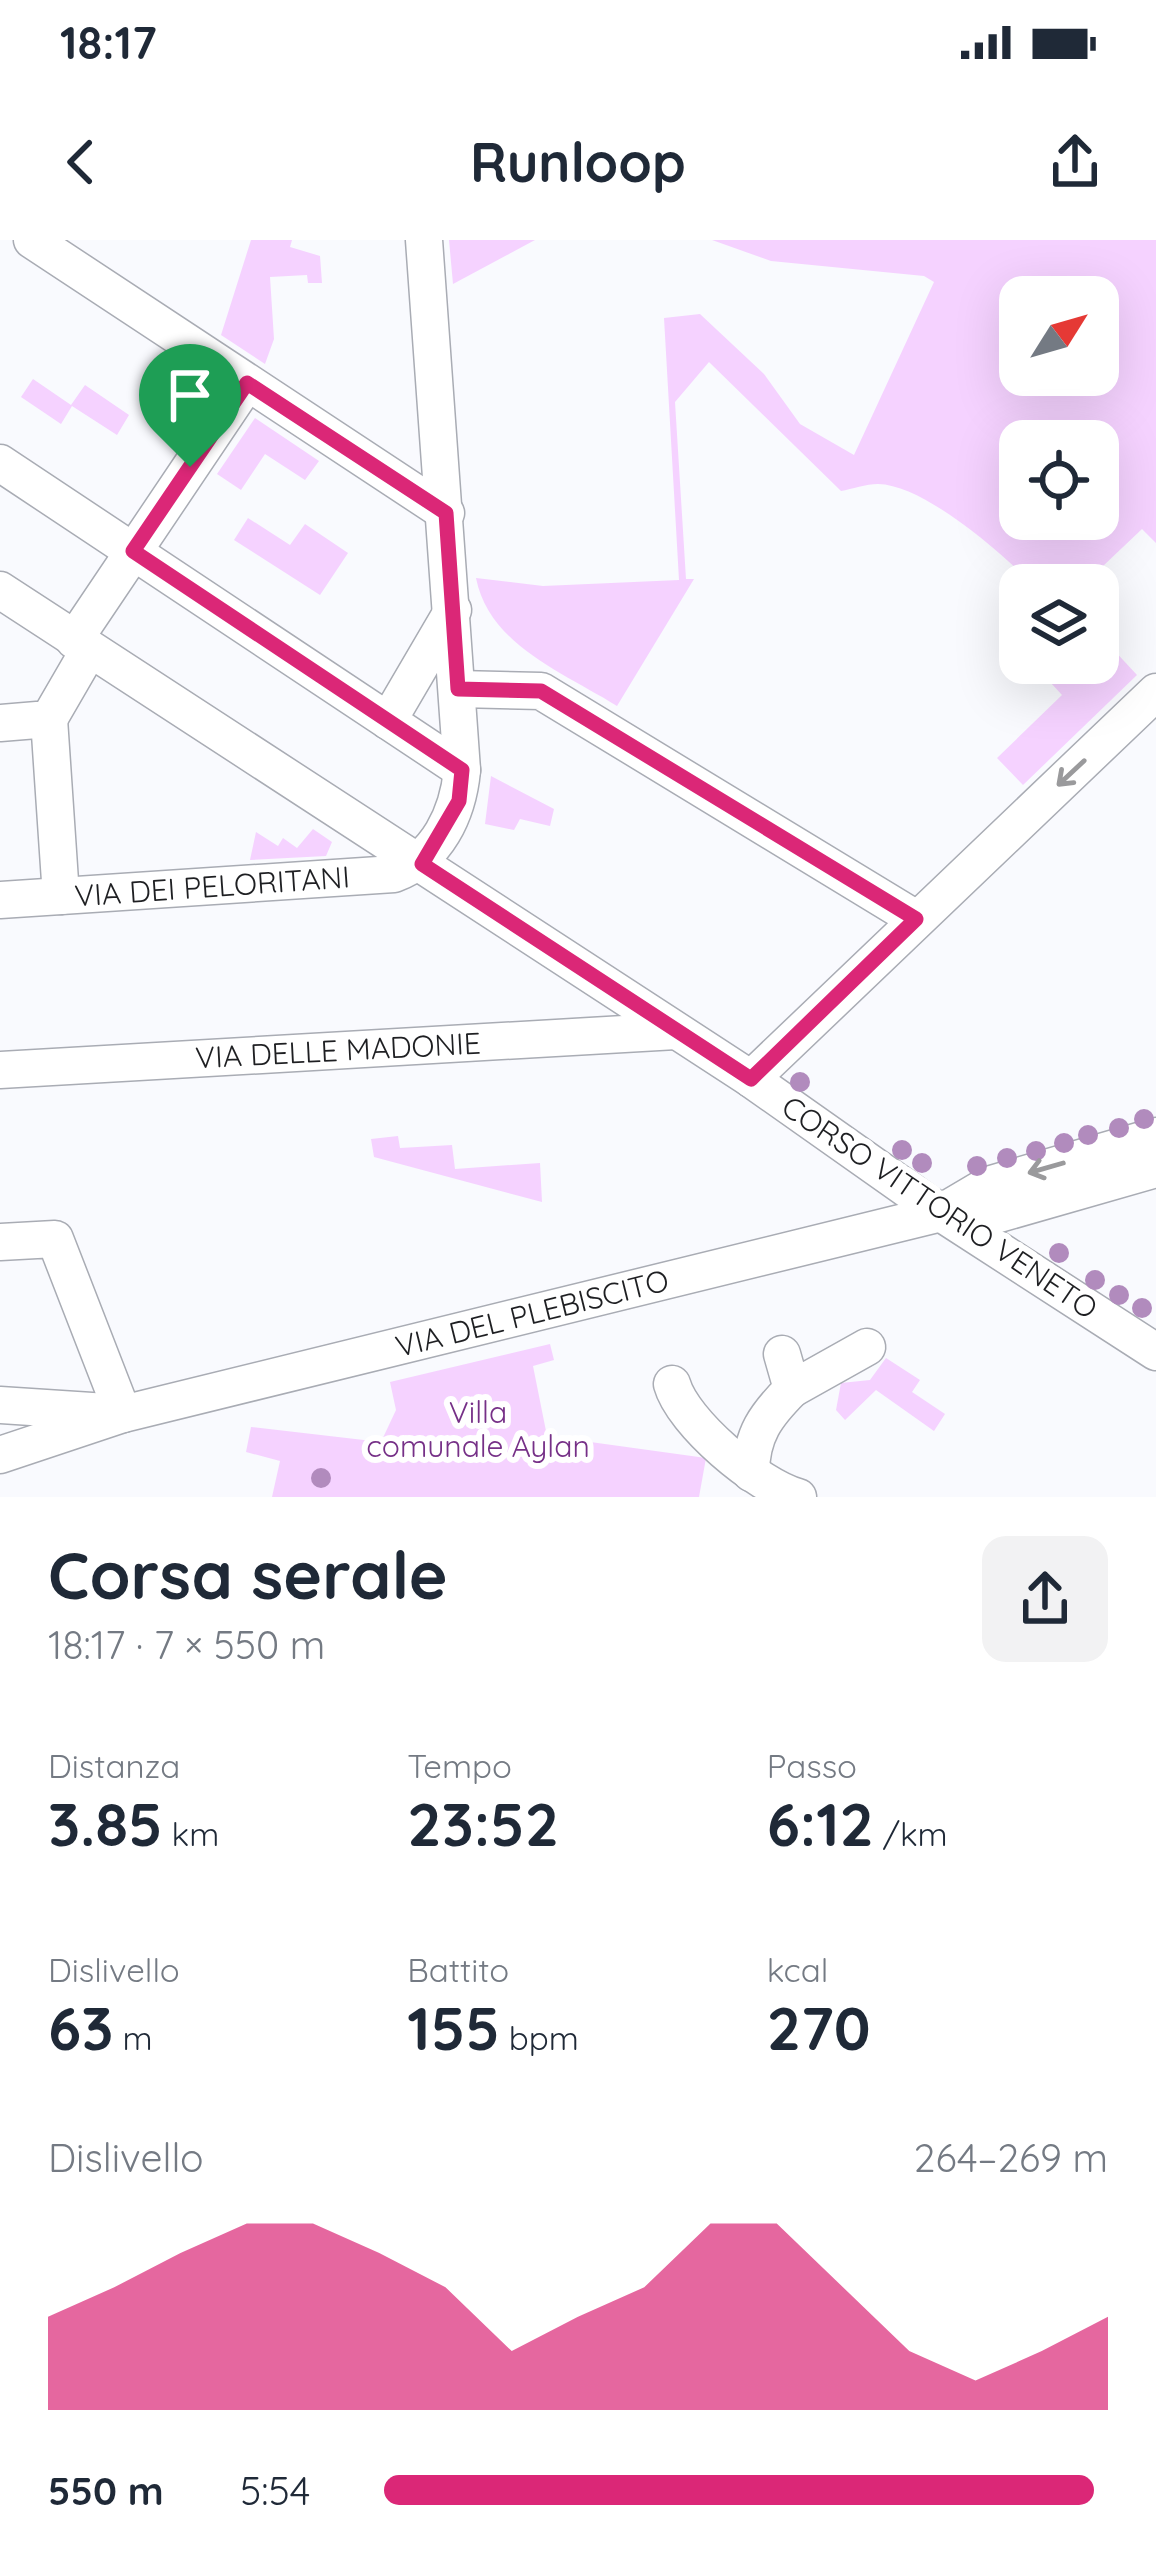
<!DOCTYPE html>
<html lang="it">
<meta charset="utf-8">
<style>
:root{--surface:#fff;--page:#f2f2f3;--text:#1f2937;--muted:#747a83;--accent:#db2777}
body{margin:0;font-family:Quicksand,sans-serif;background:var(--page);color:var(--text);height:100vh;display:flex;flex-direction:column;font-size:45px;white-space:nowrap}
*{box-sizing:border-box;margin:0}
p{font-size:39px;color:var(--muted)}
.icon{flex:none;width:66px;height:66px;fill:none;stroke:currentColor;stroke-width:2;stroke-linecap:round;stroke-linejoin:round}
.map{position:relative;height:1257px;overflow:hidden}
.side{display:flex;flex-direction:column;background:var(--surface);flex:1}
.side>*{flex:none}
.needle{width:78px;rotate:53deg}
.controls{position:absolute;left:999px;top:36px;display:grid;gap:24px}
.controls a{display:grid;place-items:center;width:120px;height:120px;border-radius:24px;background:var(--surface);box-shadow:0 12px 48px #0002;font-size:60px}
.pin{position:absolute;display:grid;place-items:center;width:102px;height:102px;color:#fff;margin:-123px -51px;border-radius:50% 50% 50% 0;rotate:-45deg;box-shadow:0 0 12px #0007}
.pin .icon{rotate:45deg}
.round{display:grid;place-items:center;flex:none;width:126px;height:126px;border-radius:24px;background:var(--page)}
.headline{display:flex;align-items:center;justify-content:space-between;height:204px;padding:0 48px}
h1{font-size:66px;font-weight:700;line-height:90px}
.figures{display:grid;grid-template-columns:repeat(3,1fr);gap:18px;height:204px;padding:12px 48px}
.figures div{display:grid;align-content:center}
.figures b{font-size:60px;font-weight:700}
.figures small{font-size:33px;font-weight:400}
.figures p{font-size:33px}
.chart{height:336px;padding:24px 48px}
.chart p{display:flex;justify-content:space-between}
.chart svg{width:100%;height:216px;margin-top:12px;fill:var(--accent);opacity:.7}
ul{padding:0 48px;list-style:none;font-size:39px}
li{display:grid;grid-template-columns:192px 144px 1fr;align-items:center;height:90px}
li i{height:30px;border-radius:15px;background:var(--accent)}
.status{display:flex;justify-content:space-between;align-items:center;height:84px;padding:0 60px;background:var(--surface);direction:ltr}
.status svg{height:33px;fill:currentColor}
header{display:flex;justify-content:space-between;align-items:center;height:156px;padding:0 48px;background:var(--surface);font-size:54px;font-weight:700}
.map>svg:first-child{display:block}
.green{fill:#f5d2ff;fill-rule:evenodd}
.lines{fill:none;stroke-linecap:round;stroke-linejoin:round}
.minor-casing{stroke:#a9acb4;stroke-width:39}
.minor{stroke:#fff;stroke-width:36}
.tree{fill:#b18bbd}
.oneway{stroke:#9a9a9c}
.route-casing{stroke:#fff;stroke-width:24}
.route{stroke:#db2777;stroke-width:15}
.labels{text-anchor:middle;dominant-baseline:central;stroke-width:12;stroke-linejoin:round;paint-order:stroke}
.street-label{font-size:30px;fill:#1e1f22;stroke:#fff}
.park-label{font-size:30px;fill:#763087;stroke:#fff}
</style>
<div class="status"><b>18:17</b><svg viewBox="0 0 49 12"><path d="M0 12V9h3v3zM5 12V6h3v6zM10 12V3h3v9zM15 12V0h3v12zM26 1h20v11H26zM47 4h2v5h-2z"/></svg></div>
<header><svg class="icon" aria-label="back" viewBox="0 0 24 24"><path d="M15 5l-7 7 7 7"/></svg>Runloop<svg class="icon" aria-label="share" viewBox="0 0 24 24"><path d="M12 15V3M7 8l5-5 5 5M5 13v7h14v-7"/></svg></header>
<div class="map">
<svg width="1156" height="1257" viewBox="0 0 1156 1257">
<rect width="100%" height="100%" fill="#f9fafe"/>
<g class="green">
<polygon points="251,0 292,0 290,7 320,16 322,43 308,43 307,35 270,37 274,99 265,124 221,95"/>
<polygon points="449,0 535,0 453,44"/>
<path d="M 712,0 L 1156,0 L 1156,303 L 1142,289 L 1083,345 L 1034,345 C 1001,313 925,245 878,244 C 866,244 852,249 841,251 L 709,122 L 675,162 L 686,339 L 694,339 L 617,466 C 564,433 489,405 476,338 L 543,346 L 679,340 L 664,78 L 700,74 L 764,134 L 800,184 L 854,215 L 934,42 L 924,36 L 771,21 ZM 1020,57 L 1098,57 L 1098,135 L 1020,135 ZM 1020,201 L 1098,201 L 1098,279 L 1020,279 Z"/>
<polygon points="33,139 71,165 85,145 129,175 117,195 72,166 61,184 21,157"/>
<polygon points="255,178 319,221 305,240 265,214 241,250 217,234"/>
<polygon points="248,278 290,305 305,284 348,313 320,355 234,300"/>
<polygon points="1098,393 1137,435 1023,545 997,518 1062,455 1038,429 1044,423 1098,423"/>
<polygon points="491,536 554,569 550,586 520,579 514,590 485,584"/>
<polygon points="313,589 332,602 326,616 250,620 256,592 278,606 283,598 297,608"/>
<polygon points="398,896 400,908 452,905 455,929 540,923 542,962 374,917 371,899"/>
<polygon points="550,1104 554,1120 533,1126 547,1196 706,1218 699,1257 272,1257 280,1221 246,1212 251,1187 381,1202 396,1170 390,1142"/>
<polygon points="886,1118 920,1140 912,1152 945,1174 934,1191 876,1150 845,1180 836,1170 841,1143 870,1140"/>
</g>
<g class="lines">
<defs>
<g id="minor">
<polyline points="32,0 446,273"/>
<polyline points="0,223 462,530"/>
<polyline points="0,350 751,839 941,973 1156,1112"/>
<polyline points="74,400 247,143"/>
<polyline points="458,449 541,451 916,679"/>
<polyline points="49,479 61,656"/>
<polyline points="388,481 453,370"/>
<polyline points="0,483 49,479 89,410"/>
<path d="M 0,660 L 394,634 C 437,618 458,574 462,530 L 424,0"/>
<polyline points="0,830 676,791"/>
<polyline points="751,839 1156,452"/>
<polyline points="944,971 988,945 1156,896"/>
<polyline points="0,1002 55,999 123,1174"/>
<path d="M 672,1144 C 683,1183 758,1246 798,1257"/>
<polyline points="792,1149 867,1107"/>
<polyline points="0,1165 107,1172"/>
<polyline points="0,1215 123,1174 941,973 999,974 1156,929"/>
<path d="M 751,1233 C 751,1195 766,1175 792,1149 L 782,1114"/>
</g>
</defs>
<use href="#minor" class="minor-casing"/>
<use href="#minor" class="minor"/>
</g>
<g class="tree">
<circle cx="800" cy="842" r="10"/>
<circle cx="1144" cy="879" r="10"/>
<circle cx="1119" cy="888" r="10"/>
<circle cx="1088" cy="895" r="10"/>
<circle cx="1064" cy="903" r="10"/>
<circle cx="902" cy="910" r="10"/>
<circle cx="1036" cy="911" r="10"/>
<circle cx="1007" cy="918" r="10"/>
<circle cx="922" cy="923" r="10"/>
<circle cx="977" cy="926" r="10"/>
<circle cx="1059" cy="1013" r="10"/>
<circle cx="1095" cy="1040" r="10"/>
<circle cx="1119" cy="1055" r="10"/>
<circle cx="1142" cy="1068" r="10"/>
<circle cx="321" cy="1238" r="10"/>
</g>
<defs><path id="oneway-shaft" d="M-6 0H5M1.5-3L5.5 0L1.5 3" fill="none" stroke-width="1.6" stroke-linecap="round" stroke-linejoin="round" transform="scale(3)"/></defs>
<g class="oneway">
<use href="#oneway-shaft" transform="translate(1071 533) rotate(137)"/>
<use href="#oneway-shaft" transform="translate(1046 928) rotate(164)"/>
</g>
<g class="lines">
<defs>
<polygon id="route" points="247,143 446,273 458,449 541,451 916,679 751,839 422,624 459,561 462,530 133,311"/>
</defs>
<use href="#route" class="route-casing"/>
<use href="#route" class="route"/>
</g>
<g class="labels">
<g class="street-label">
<text transform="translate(212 646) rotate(-4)">VIA DEI PELORITANI</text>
<text transform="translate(338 810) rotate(-3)">VIA DELLE MADONIE</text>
<text transform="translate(940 967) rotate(34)">CORSO VITTORIO VENETO</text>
<text transform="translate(532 1073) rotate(-14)">VIA DEL PLEBISCITO</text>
</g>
<g class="park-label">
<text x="478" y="1172">Villa<tspan x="478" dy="34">comunale Aylan</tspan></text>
</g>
</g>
</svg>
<div class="controls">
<a><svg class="needle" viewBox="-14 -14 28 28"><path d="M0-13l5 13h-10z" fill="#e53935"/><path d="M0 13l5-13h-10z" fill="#747a83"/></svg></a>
<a><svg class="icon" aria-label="locate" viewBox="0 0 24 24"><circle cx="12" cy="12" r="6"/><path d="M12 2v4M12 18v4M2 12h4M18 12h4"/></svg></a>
<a><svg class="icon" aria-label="layers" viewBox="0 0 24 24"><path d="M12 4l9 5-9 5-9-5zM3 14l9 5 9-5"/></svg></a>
</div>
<div class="pin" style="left:190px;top:227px;background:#1e9e55"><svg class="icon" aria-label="arrive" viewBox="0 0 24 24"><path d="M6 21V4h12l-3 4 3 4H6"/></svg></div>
</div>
<section class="side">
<div class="headline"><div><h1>Corsa serale</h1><p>18:17 · 7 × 550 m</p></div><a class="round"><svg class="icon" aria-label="share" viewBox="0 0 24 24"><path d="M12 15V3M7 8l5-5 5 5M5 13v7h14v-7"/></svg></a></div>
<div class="figures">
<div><p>Distanza</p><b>3.85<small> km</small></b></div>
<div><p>Tempo</p><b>23:52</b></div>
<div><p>Passo</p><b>6:12<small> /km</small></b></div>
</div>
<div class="figures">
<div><p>Dislivello</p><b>63<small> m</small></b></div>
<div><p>Battito</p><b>155<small> bpm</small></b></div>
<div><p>kcal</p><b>270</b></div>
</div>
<div class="chart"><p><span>Dislivello</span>264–269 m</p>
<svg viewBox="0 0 160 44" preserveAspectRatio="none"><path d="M0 44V25L10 19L20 12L30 6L40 6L50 12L60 19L70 32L80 25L90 19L100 6L110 6L120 19L130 32L140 38L150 32L160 25V44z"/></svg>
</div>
<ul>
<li><b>550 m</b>5:54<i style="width:98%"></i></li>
</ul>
</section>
